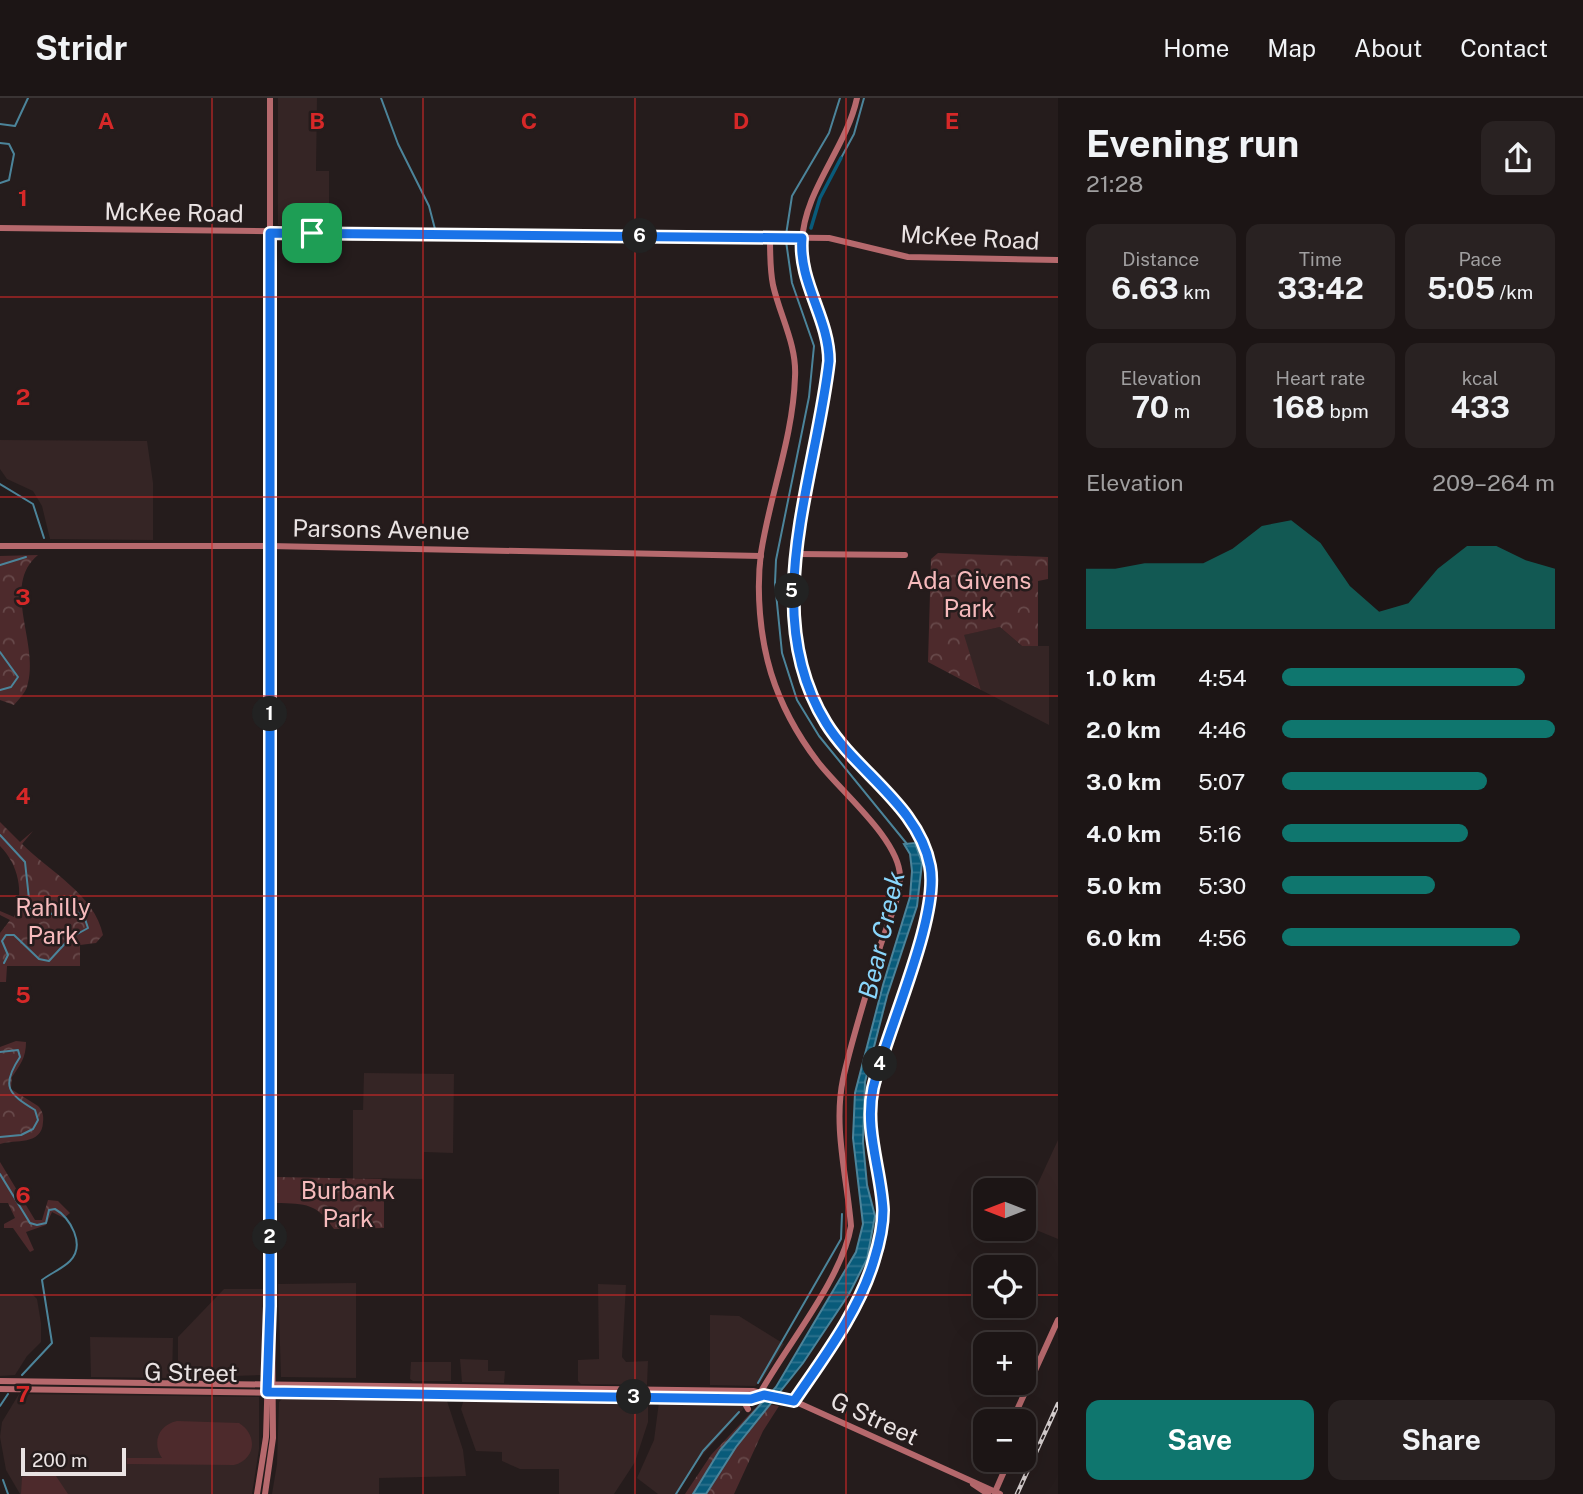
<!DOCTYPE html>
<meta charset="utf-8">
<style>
:root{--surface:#1c1515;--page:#292222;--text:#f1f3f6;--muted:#a09fa0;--line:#3a3434;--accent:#0f766e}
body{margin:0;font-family:"Public Sans",sans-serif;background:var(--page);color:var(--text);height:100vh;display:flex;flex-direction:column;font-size:26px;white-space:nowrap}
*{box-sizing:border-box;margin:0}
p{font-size:23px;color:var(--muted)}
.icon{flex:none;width:38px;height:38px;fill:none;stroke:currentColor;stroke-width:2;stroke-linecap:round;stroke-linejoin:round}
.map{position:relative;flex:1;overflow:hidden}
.details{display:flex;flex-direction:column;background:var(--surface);width:525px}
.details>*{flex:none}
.needle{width:46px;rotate:270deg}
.controls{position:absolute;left:973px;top:1080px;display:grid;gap:14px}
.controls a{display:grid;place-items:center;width:63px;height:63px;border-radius:14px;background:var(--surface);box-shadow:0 7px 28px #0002,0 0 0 2px var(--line);font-size:35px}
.scale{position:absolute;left:21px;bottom:18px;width:105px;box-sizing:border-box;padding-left:7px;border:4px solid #eae3e3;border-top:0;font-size:19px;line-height:24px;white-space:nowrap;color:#eae3e3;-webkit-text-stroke:5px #251c1c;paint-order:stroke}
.pin{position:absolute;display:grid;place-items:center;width:60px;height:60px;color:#fff;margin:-30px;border-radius:14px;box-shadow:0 4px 10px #0006}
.km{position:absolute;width:35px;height:35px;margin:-18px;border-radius:50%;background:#222;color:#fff;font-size:19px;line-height:35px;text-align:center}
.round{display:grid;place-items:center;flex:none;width:74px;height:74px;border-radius:14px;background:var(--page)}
.head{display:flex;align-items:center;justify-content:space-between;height:119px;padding:0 28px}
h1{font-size:38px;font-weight:700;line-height:52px}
.figures{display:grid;grid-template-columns:repeat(3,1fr);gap:10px;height:119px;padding:7px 28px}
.figures div{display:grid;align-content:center;border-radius:14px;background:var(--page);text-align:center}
.figures b{font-size:30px;font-weight:700}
.figures small{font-size:19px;font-weight:400}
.figures p{font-size:19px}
.chart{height:196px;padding:14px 28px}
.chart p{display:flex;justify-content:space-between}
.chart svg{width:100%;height:126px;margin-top:7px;fill:var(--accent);opacity:.7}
.action{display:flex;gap:14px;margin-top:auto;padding:14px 28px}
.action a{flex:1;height:80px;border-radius:14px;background:var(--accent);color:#fff;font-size:28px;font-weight:700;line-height:80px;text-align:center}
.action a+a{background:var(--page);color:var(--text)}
ul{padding:0 28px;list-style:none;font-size:23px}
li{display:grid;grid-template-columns:112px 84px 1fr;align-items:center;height:52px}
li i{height:18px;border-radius:9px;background:var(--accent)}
header{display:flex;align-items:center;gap:42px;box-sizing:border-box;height:98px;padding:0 35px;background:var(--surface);border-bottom:2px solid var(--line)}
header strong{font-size:33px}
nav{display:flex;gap:38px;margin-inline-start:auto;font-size:24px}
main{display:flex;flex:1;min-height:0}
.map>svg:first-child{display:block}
.built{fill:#352525}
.park{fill:url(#park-crowns)}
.pitch{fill:#4d2a2c}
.water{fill:url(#water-rules);stroke:#4c849a;stroke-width:2}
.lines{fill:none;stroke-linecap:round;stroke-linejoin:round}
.stream{stroke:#4c849a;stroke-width:2}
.canal{stroke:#095b7a;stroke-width:3.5}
.secondary{stroke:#b6696d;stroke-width:6}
.rail-casing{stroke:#d4cdcd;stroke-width:4.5}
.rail{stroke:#251c1c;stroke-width:2;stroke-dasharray:5;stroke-linecap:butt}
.route-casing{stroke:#fff;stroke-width:14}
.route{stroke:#1a73e8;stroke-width:9}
.grid{fill:none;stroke:#d62828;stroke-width:2;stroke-opacity:0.55}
.labels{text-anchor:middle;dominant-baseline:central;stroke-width:5;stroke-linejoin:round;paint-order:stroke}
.street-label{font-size:24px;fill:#eae3e3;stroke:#251c1c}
.park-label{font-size:24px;fill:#f6babc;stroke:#251c1c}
.water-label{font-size:26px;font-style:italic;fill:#89d6fc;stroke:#251c1c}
.grid-label{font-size:23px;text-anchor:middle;font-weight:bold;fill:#d62828;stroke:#251c1c;stroke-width:5;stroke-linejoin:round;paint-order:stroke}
</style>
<header>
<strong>Stridr</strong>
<nav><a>Home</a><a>Map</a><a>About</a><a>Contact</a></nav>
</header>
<main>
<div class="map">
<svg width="1058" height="1396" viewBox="0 0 1058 1396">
<defs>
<pattern id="park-crowns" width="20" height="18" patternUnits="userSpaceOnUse" patternTransform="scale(1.75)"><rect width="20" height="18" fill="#4d2a2c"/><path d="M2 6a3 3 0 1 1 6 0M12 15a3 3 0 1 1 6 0" fill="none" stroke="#67494a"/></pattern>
<pattern id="water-rules" width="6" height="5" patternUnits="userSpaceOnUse" patternTransform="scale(1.75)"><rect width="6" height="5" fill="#095b7a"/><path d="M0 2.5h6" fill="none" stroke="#2d728d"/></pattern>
</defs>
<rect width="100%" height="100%" fill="#251c1c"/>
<g class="built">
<polygon points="278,0 317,0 316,73 329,73 329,132 278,127"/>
<polygon points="0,342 147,343 153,385 153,442 50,441 42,408 33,393 7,381 0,371"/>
<polygon points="1000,529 1022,548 1049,548 1049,627 981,592 963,537"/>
<polygon points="364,975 454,976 453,1055 424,1054 423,1081 353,1080 353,1012 363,1012"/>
<polygon points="1058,1042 1058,1141 1024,1127 1024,1117 1036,1101 1033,1096"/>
<polygon points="356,1185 356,1280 281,1279 278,1186"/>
<polygon points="598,1186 626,1187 622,1259 626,1264 648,1263 647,1287 581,1286 578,1283 578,1262 599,1261"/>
<polygon points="224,1191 263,1191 263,1277 178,1280 178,1239"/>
<polygon points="0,1196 32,1196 37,1201 41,1225 41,1244 27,1258 15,1277 0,1278"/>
<polygon points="710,1217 739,1218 784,1246 761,1284 755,1288 710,1287"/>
<polygon points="90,1239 173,1240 172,1280 91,1279"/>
<polygon points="460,1261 488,1262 488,1273 505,1273 504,1285 462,1284"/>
<polygon points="411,1264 451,1264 451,1283 413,1283 410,1281"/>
<polygon points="19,1296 259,1299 259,1351 252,1396 20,1396 6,1372 0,1339 2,1324"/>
<polygon points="283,1300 447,1303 463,1352 466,1378 379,1380 379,1396 272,1396 277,1366 279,1304"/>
<polygon points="464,1301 645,1304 648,1307 648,1324 635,1364 614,1396 559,1396 559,1371 520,1371 502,1363 502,1354 476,1353 461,1311"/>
<polygon points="659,1304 743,1305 745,1309 699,1361 677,1396 658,1396 637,1380 654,1342"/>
</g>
<g class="park">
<polygon points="938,455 1048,459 1048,481 1038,483 1038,548 1022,548 1000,529 964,537 981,592 928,564 931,461"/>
<path d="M 38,457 C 0,488 41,547 27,589 C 25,595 18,602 14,607 L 0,602 L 0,458 Z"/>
<path d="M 0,724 L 20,744 L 33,733 L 22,746 C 49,773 95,797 103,837 L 96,845 L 80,847 L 80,868 L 7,868 L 6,884 L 0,884 L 0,835 L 10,822 L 0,817 L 0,813 L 14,819 C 25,795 18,766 0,748 Z"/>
<path d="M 16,943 L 26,944 C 26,960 20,967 12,979 L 11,991 L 38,1008 C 42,1012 44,1017 43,1024 C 42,1048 15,1041 0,1046 L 0,949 Z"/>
<polygon points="0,1064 35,1122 42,1122 48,1102 58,1103 70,1115 64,1120 52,1114 46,1127 26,1134 34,1152 30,1154 13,1130 4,1130 4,1126 15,1120 8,1105 0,1105"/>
<path d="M 276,1079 L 384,1081 L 384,1130 L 334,1131 C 316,1105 307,1106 276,1105 Z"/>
<polygon points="760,1305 779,1308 763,1333 734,1396 685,1396 711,1357"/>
</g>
<g class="pitch">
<path d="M 177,1323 L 239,1325 C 258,1337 256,1361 234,1367 L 127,1366 L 127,1360 L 162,1360 C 152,1345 158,1327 177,1323 Z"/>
<polygon points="35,1373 56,1378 68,1396 21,1396 22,1379 35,1377"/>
</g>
<polygon class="water" points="915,745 922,765 917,808 887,898 865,984 863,1044 867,1087 875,1118 867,1161 849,1196 803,1265 736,1349 706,1396 693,1396 720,1352 776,1289 856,1154 863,1126 853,1040 855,995 883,887 910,799 912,773 910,756 904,746"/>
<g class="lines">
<g class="stream">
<polyline points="381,0 398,46 429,108 435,131"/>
<polyline points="0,26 15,28 28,0"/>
<polyline points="0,45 9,46 14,56 9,82 0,85"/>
<polyline points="841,60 854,36 864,0"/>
<polyline points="786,137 792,98 829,35 840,0"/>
<polyline points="786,143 792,185 814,248 809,299 776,462 775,485 782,555 797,602 819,638 907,746"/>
<polyline points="0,386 33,406 44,440"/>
<polyline points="0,467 26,459"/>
<polyline points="0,554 18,579 11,589 0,592"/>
<polyline points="0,737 25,764 30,810 51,816 68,810 84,818 88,830 70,840 49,863 39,861 14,837 6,837 2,843 8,857 4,865"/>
<path d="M 0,954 L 18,952 L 20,959 C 0,989 9,996 35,1012 L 38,1022 L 33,1031 L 21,1037 L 0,1039"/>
<path d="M 0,1076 L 30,1125 L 37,1127 L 46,1125 L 49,1112 L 55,1111 C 70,1119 86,1147 70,1163 C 62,1171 51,1175 42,1182 L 52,1245 L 22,1277"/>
<polyline points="758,1285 841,1141 842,1116"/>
<polyline points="0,1308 8,1296"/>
<polyline points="3,1382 8,1396"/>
<polyline points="676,1396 703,1353 739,1314"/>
</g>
<polyline class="canal" points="811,130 820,100 841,60"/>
<g class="secondary">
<polyline points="0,130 829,140 908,159 1058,162"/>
<polyline points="0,448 270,448 761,458"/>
<polyline points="797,456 905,457"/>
<polyline points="0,1283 753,1293 794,1303 1000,1396"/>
<polyline points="0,1291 751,1301 759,1297"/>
<path d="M 759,1297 C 786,1248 842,1181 851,1128 C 847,1079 833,1029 843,981 C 853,936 868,892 880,849 C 887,826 900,802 900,778 C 899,741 840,693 818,664 C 798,638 781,607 771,575 C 760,539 756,493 761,455 C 770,396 793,340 795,279 C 797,247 780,218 773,187 C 770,172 770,156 770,140"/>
<polyline points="742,1300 748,1311"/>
<path d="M 794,1303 C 824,1259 859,1213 874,1162 C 879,1146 883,1129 882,1112 C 881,1071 864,1032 873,990 C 886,933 940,820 930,768 C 919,708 856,673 826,625 C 758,515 816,380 829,263 C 829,221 800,186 802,144 C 804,92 846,51 857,0"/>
<polyline points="1012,1323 1058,1222"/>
<polyline points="973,1386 988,1396"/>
<polyline points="995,1394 1009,1362"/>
<polyline points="257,1396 266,1339 270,1208 270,0"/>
<polyline points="265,1396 273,1340 272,1220"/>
</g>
<defs>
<polyline id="rail" points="1017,1396 1058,1306"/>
</defs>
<use href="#rail" class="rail-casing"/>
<use href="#rail" class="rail"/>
</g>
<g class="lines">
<defs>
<path id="route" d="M 270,135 L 802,140 C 798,184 829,220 829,263 C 816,380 758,515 826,625 C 856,674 919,708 930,768 C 940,819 886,934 873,990 C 864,1032 881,1071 883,1112 C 883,1129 879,1146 874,1162 C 859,1213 824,1259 794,1303 L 764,1297 L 751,1301 L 267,1294 L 270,1208 Z"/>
</defs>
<use href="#route" class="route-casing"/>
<use href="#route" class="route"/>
</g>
<path class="grid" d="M 212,0 L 212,1396M 423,0 L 423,1396M 635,0 L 635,1396M 846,0 L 846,1396M 0,199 L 1058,199M 0,399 L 1058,399M 0,598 L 1058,598M 0,798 L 1058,798M 0,997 L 1058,997M 0,1197 L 985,1197M 1024,1197 L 1058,1197"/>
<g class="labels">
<g class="street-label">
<text transform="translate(174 114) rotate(1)">McKee Road</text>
<text transform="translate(970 139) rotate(3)">McKee Road</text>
<text transform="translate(381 431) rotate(1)">Parsons Avenue</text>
<text transform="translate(191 1274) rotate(1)">G Street</text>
<text transform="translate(875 1320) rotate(25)">G Street</text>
</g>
<g class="park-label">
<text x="969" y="482">Ada Givens<tspan x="969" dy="28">Park</tspan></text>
<text x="53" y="809">Rahilly<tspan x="53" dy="28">Park</tspan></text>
<text x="348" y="1092">Burbank<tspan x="348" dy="28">Park</tspan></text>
</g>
<g class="water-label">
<text transform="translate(881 837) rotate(-77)">Bear Creek</text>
</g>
</g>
<g class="grid-label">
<text x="106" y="31">A</text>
<text x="317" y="31">B</text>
<text x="529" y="31">C</text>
<text x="741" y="31">D</text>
<text x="952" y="31">E</text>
<text x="23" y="108">1</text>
<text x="23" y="307">2</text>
<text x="23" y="507">3</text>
<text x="23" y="706">4</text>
<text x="23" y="905">5</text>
<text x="23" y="1105">6</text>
<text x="23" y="1304">7</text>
</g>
</svg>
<div class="controls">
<a><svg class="needle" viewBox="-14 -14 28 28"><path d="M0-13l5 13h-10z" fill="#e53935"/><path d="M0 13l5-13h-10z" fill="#a09fa0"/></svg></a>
<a><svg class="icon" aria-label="locate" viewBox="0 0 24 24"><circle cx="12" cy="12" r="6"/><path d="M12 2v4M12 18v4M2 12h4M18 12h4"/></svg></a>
<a>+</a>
<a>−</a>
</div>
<div class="scale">200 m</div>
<div class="pin" style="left:312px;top:135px;background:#1e9e55"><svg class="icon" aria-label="arrive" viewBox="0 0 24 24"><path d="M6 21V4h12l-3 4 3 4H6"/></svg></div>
<b class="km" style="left:270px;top:616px">1</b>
<b class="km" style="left:270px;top:1139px">2</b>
<b class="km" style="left:634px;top:1299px">3</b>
<b class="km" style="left:880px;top:966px">4</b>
<b class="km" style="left:792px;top:493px">5</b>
<b class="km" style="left:640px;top:138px">6</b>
</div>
<section class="details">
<div class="head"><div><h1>Evening run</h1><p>21:28</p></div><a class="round"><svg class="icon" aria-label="share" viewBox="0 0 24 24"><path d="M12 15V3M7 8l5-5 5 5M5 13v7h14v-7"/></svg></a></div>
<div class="figures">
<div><p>Distance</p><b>6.63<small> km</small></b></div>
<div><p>Time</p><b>33:42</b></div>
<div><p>Pace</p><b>5:05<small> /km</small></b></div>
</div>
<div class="figures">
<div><p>Elevation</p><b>70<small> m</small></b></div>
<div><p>Heart rate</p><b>168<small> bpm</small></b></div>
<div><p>kcal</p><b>433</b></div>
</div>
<div class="chart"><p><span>Elevation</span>209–264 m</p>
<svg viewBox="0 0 160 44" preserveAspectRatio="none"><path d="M0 44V23L10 23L20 21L30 21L40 21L50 16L60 8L70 6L80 14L90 29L100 38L110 35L120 23L130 15L140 15L150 20L160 23V44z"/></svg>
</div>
<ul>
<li><b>1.0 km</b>4:54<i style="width:89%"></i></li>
<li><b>2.0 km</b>4:46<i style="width:100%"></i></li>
<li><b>3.0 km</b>5:07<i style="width:75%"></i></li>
<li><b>4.0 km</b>5:16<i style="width:68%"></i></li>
<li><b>5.0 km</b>5:30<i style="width:56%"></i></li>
<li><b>6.0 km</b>4:56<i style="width:87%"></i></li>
</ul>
<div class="action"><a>Save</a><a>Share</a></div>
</section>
</main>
